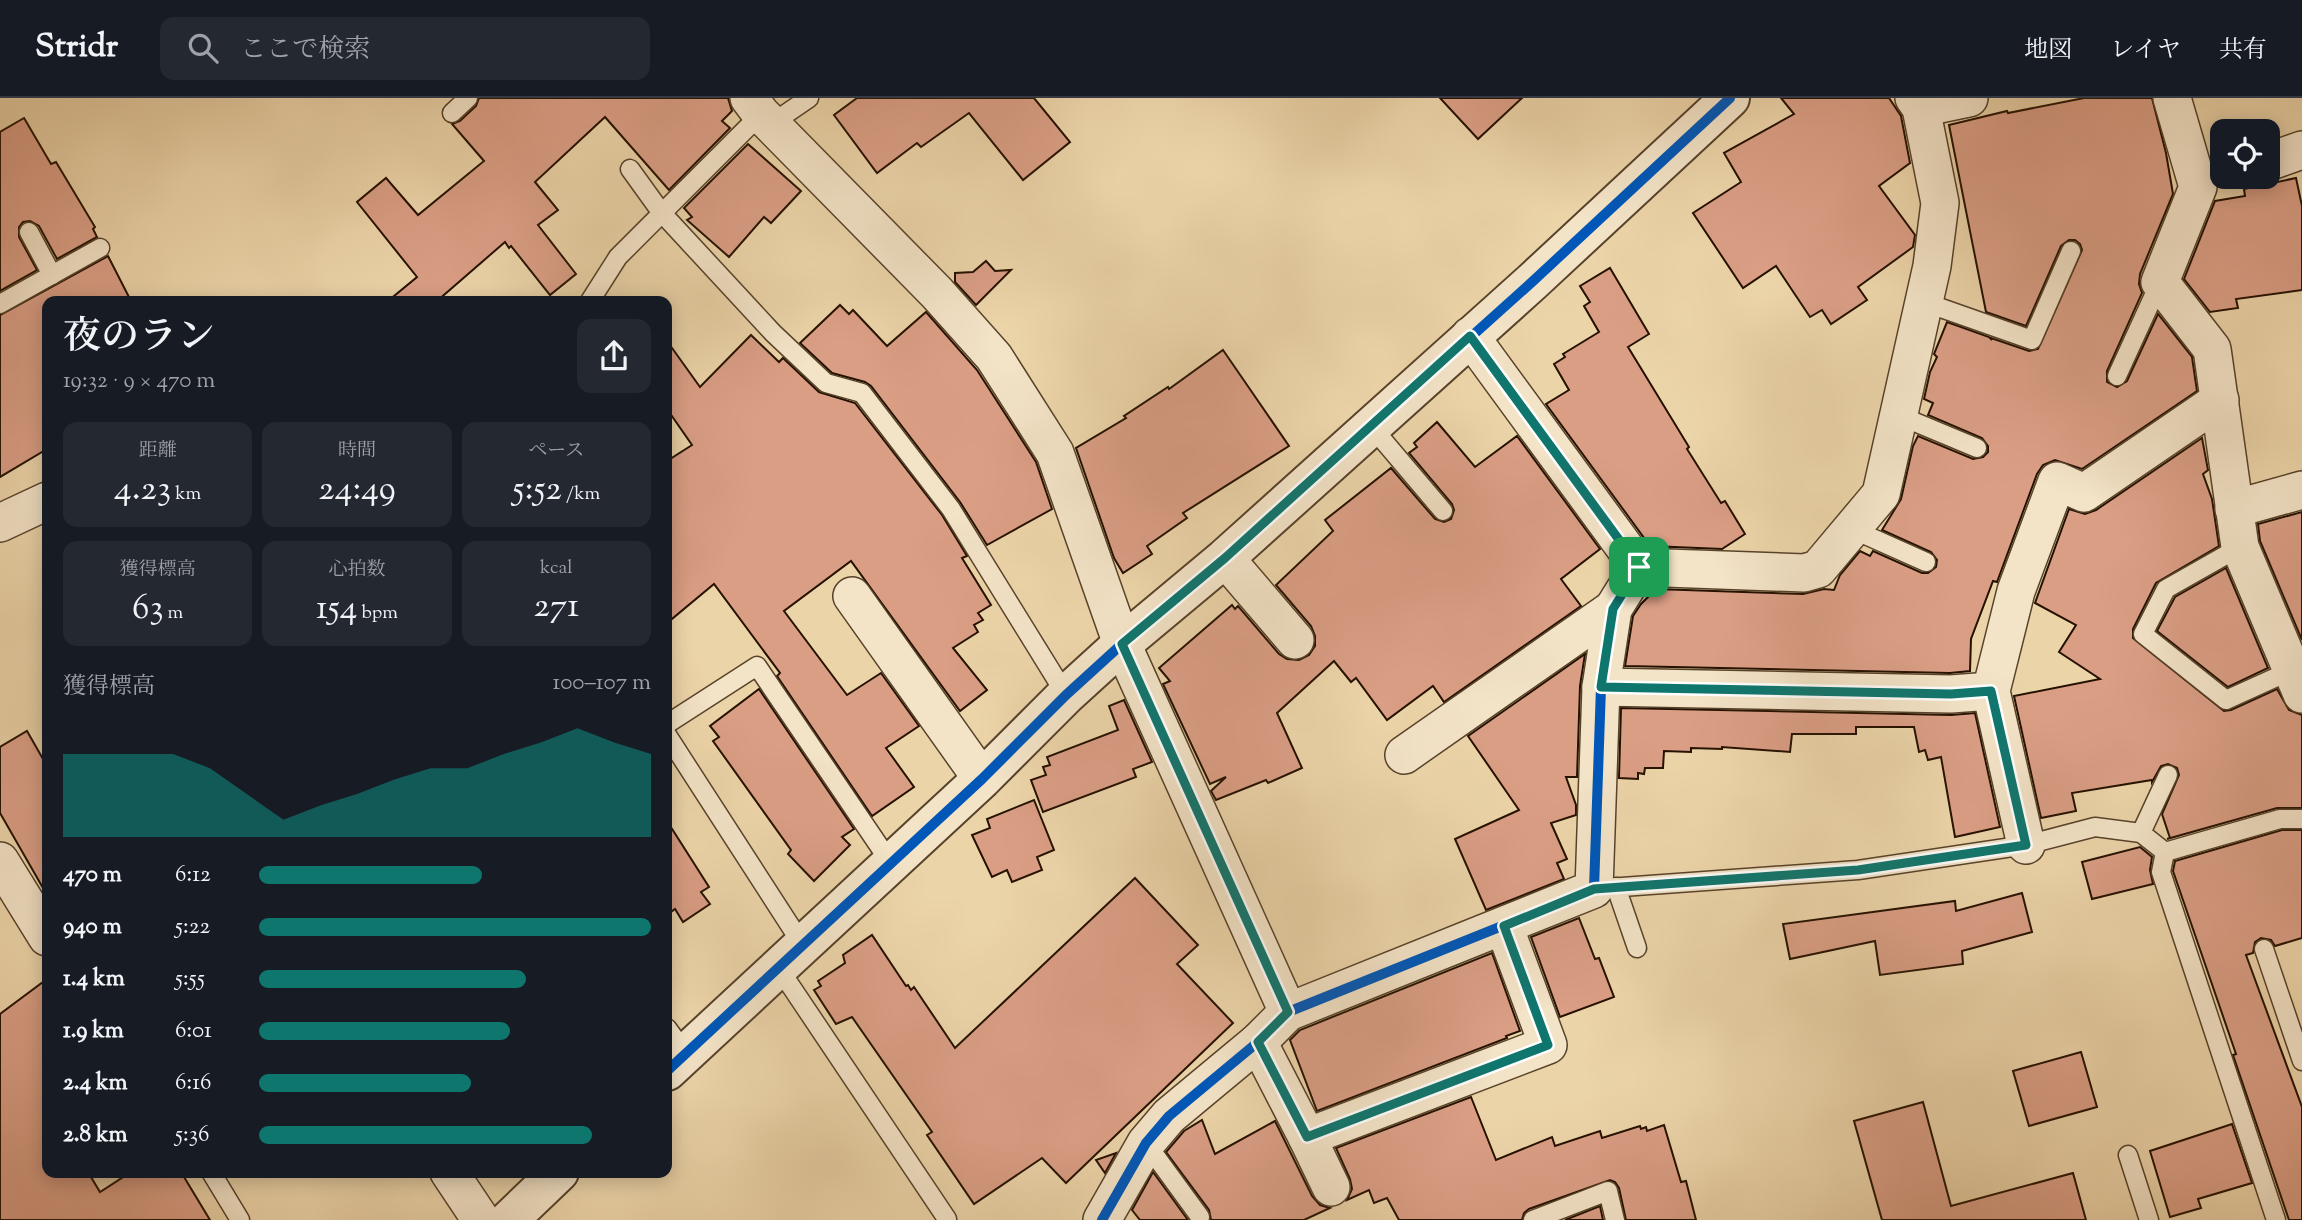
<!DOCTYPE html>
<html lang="ja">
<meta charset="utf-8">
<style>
:root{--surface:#171b24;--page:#242831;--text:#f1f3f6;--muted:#9ea1a6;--line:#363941;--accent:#0f766e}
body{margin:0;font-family:"Sorts Mill Goudy","Noto Serif JP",serif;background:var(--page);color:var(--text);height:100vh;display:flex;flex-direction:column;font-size:26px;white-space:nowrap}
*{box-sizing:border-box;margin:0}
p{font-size:23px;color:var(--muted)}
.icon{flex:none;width:38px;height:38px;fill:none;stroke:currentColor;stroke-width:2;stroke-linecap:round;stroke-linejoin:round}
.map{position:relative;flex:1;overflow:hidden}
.details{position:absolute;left:42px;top:198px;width:630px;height:882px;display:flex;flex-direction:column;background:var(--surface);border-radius:14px;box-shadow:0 4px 18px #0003}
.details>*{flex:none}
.controls{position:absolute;left:2210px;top:21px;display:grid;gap:14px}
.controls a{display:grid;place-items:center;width:70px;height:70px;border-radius:14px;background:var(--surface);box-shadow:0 4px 18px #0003;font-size:35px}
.pin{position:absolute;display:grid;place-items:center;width:60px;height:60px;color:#fff;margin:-30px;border-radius:14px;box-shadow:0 4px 10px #0006}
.round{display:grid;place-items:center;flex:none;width:74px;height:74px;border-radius:14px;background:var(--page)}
.headline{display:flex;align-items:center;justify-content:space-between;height:119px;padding:0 21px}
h1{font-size:38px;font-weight:600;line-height:52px}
.metrics{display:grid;grid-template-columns:repeat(3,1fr);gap:10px;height:119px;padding:7px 21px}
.metrics div{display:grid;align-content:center;border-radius:14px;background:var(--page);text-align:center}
.metrics b{font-size:35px;font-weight:600}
.metrics small{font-size:19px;font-weight:400}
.metrics p{font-size:19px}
.chart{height:196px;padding:14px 21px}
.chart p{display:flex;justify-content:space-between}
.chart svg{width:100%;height:126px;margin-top:7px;fill:var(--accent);opacity:.7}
ul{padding:0 21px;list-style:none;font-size:23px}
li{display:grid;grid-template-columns:112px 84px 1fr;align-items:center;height:52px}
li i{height:18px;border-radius:9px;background:var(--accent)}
header{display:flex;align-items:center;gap:42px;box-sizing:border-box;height:98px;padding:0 35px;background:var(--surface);border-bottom:2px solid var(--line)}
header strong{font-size:33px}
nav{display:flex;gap:38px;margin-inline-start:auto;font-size:24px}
.search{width:490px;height:63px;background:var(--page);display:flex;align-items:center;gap:18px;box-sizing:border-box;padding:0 24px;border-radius:14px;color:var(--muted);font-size:26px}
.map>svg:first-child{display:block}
.building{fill:#da9e85;stroke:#251100;stroke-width:2}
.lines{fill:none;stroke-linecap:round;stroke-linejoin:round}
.service-casing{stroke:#57422a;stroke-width:21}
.minor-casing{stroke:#57422a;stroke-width:40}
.tertiary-casing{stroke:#57422a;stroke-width:42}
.service{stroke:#f3e3c7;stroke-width:18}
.minor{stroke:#f3e3c7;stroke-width:37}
.tertiary{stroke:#f3e3c7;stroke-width:38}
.cycleway-casing{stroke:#f3e3c7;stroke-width:15}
.cycleway{stroke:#0057b8;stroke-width:10}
.route-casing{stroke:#fff;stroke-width:14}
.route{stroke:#0f766e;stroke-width:9}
</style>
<header>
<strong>Stridr</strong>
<div class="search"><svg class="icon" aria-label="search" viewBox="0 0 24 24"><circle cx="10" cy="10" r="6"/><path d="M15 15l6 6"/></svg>ここで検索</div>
<nav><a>地図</a><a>レイヤ</a><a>共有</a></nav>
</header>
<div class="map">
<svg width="2302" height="1122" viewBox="0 0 2302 1122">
<rect width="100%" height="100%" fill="#ecd4a9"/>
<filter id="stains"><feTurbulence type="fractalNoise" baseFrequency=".00286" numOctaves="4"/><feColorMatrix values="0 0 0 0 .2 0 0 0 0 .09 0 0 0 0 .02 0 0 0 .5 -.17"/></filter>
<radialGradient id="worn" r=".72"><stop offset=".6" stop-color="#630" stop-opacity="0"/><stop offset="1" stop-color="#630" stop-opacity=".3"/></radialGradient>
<g class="building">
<polygon points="479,0 728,0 732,13 722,23 730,30 669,92 605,19 535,84 558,112 538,127 576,176 550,197 511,148 509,150 505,144 437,203 388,203 417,179 357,104 386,80 418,117 484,63 452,26 460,23 476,8"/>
<polygon points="857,0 1034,0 1070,44 1023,82 969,15 921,49 917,45 877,75 834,17"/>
<polygon points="1440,0 1522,0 1478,41"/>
<polygon points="1781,0 1889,0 1901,18 1910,65 1879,88 1915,137 1913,149 1858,189 1867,202 1831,226 1822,212 1810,219 1776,168 1743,190 1693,115 1741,84 1724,55 1794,16"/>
<polygon points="2084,0 2152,0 2166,55 2173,96 2140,176 2139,186 2142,195 2107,273 2107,284 2117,289 2127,283 2158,216 2192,259 2197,293 2082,371 2055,362 2043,367 2037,376 1997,484 1993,483 1971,541 1970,573 1950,575 1625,568 1633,518 1641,506 1656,491 1803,496 1824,491 1834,492 1840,477 1860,453 1870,458 1873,453 1922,475 1928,475 1936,469 1937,462 1931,454 1882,432 1901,401 1913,348 1918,338 1973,361 1983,359 1988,354 1988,348 1982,340 1928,317 1933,305 1924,301 1930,274 1937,259 1934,256 1947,224 1989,239 1992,242 1991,240 2029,253 2038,251 2082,152 2080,146 2075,142 2069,142 2061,148 2026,228 1986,214 1949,27 2007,13 2008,15"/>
<polygon points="24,20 51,66 56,64 95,129 93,131 97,139 57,161 39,128 30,123 23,124 19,129 19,139 37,172 0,193 0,34"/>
<polygon points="748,46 801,93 771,125 764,119 729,159 687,122 692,119 684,110"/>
<polygon points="2296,80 2302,108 2302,192 2236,201 2238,210 2210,214 2184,181 2215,103 2245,98 2244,91"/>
<polygon points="108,158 131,203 47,203 47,351 0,379 0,217"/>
<polygon points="986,163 995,173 1011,172 976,207 955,184 955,175 973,174"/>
<polygon points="1610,170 1649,236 1628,249 1689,349 1687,351 1721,405 1725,403 1745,436 1722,451 1650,448 1546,306 1569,292 1554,266 1565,259 1563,256 1599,234 1584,208 1590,204 1580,188"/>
<polygon points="840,207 849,216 853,212 887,248 926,214 977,272 1036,364 1052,411 987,447 960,404 871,288 865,284 832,275 800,245"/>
<polygon points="751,237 779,264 783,260 819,294 855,305 942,417 967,458 962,460 991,507 978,515 983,522 974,527 978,534 953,550 987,592 960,613 851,463 784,513 847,597 881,575 919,628 886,650 914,689 872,718 777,578 780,575 714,486 667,525 667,363 692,347 667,311 667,243 700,289"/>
<polygon points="1223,252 1289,348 1183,415 1187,420 1147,448 1152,456 1123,475 1114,460 1076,350 1126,320 1124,318 1168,289 1169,291"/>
<polygon points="1437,324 1475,369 1517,338 1600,451 1561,481 1581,508 1444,604 1433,588 1387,622 1356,580 1351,584 1334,563 1277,615 1302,670 1268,685 1266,682 1216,702 1211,693 1226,679 1210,686 1163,586 1170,583 1159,570 1232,507 1235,511 1238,508 1279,556 1287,561 1299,562 1309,557 1315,548 1315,538 1311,528 1276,487 1333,433 1325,422 1391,370 1435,421 1444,424 1451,421 1454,412 1452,406 1409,355 1417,349 1414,345"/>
<polygon points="2202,340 2208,372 2203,376 2212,401 2219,448 2156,485 2133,531 2133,540 2224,613 2231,612 2277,591 2289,612 2302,617 2302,710 2277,710 2167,741 2170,740 2162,716 2179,677 2177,670 2168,666 2161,668 2152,684 2152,682 2072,695 2076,713 2041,720 2014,598 2100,581 2059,554 2076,527 2035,505 2069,411 2085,416 2096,412"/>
<polygon points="2302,414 2302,542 2260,443 2258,426"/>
<polygon points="2226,470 2268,570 2228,589 2157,533 2175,499"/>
<polygon points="1585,556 1580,588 1577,679 1566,679 1576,707 1576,717 1551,725 1567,761 1557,765 1564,781 1486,812 1455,741 1519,712 1468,638"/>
<polygon points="759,591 854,731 842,739 850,747 814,783 788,756 791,752 713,643 719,639 710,628"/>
<polygon points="1124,602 1152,664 1133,671 1136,679 1043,714 1031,682 1046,677 1043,669 1050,667 1047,659 1118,632 1109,608"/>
<polygon points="1621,610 1951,617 1975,615 2000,729 1955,739 1941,659 1928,662 1925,652 1919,654 1914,629 1856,629 1856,636 1792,636 1790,654 1722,649 1722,651 1691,650 1691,654 1664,653 1663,670 1645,670 1644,676 1638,675 1638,681 1619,680"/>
<polygon points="27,633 47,668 47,797 0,715 0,649"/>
<polygon points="1034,702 1054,752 1037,759 1042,772 1012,784 1007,772 992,779 972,737 990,730 987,721"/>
<polygon points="667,723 709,789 701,794 710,806 683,824 675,811 667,817"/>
<polygon points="2282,732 2302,732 2302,840 2275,848 2271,842 2261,840 2255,844 2253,855 2246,857 2302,1009 2302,1122 2289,1122 2233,957 2236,956 2173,773 2175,763"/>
<polygon points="2140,749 2152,759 2150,772 2153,786 2092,801 2082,764"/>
<polygon points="1135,780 1198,847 1177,866 1233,925 1066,1085 1042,1060 974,1106 927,1037 932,1034 852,919 836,926 814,892 821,888 818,883 845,865 843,857 872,837 906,888 908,887 911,892 914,889 955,950"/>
<polygon points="2022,795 2032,834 1962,853 1963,866 1880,877 1875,843 1790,861 1783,826 1955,803 1956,813"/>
<polygon points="1579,820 1595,861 1599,860 1614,899 1560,919 1531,839"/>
<polygon points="1492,855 1520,933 1506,938 1507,940 1317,1013 1290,942 1300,932"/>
<polygon points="47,881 47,1074 88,1074 100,1094 131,1074 181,1074 210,1122 0,1122 0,916"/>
<polygon points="2081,954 2097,1009 2029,1028 2013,973"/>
<polygon points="1471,999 1496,1062 1552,1039 1555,1048 1600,1033 1602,1040 1640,1028 1641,1031 1646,1029 1647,1033 1664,1027 1681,1084 1686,1083 1696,1122 1626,1122 1619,1090 1615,1084 1610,1082 1529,1111 1524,1115 1522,1122 1399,1122 1387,1100 1374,1105 1369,1092 1347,1102 1352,1091 1350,1081 1336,1050"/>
<polygon points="1923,1004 1951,1108 2073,1075 2086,1122 1882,1122 1854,1023"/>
<polygon points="1202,1022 1215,1056 1275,1023 1312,1098 1320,1107 1330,1110 1304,1122 1211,1122 1209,1112 1166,1054 1184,1033"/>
<polygon points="2232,1026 2252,1085 2198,1101 2201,1110 2170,1119 2150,1053"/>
<polygon points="1116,1055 1105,1075 1096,1062"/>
<polygon points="1153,1074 1188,1122 1140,1122 1132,1112"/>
<polygon points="1600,1108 1603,1122 1565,1122"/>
</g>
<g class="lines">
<defs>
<g id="service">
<polyline points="452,15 468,0"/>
<polyline points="771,26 809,0"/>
<polyline points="630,71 661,114 773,235 826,285 862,295 951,411 1066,597"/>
<polyline points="29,134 52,177"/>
<polyline points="590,203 618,159 761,16"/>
<polyline points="1924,204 2032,242 2071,153"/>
<polyline points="0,206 100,150"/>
<polyline points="2117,278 2160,184"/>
<polyline points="1898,317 1977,350"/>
<polyline points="1371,328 1443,413"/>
<polyline points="1852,431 1926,464"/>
<polyline points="2240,449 2166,491 2143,536 2226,602 2292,572"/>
<polyline points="667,626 757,568 890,764"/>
<polyline points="667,637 802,846"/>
<polyline points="2141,735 2168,677"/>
<polyline points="2165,754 2161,774 2276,1122"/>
<polyline points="1616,789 1637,850"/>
<polyline points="1594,791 1858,772 2026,747 2095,729 2141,735 2165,754 2280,721 2302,721"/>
<polyline points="2264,851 2302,963"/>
<polyline points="778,869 947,1121"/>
<polyline points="667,930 685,955"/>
<polyline points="1146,1045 1200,1119"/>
<polyline points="2128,1057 2149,1122"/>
<polyline points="211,1074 240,1122"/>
<polyline points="1533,1122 1608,1093 1615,1122"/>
</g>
<g id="minor">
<polyline points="749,0 761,16 937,195 994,259 1055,355 1122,546 1288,914"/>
<polyline points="2172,0 2198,89 2160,184 2212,251 2240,449 2302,596"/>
<polyline points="1921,10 1969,0"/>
<polyline points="2268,64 2302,52"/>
<polyline points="2234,411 2302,392"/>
<polyline points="0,425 47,403"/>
<polyline points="1225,460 1295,542"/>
<polyline points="1639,469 1804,475 1818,471 1881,396 1932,168 1940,105 1921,10 1914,0"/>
<polyline points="852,498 982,681"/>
<polyline points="1601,589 1951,596 1991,593"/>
<polyline points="1404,657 1613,511"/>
<polyline points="2026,747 1991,593 2016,493 2057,383 2084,395 2220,302"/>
<polyline points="0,763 47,839"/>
<polyline points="1258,944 1307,1039 1548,947 1504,828"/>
<polyline points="1307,1039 1331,1089"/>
<polyline points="449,1074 481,1122"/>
<polyline points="1102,1122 1146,1045 1169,1018 1258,944 1288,914 1594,791 1601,589 1613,511 1639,469 1470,238"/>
</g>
<g id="tertiary">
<polyline points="667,973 982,681 1066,597 1122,546 1225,460 1532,184 1730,0"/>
<polyline points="509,1122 559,1074"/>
</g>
</defs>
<use href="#service" class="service-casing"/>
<use href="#minor" class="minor-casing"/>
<use href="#tertiary" class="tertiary-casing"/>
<use href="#service" class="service"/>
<use href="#minor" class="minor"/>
<use href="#tertiary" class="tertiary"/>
<defs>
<g id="cycleway">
<polyline points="667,973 982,681 1066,597 1122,546 1225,460 1532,184 1730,0"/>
<polyline points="1102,1122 1146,1045 1169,1018 1258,944 1288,914 1594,791 1601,589 1613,511 1639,469 1470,238"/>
</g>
</defs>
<use href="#cycleway" class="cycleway-casing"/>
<use href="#cycleway" class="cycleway"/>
</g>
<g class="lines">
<defs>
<polygon id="route" points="1470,238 1639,469 1613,511 1601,589 1951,596 1991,593 2026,747 1858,772 1594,791 1504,828 1548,947 1307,1039 1258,944 1288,914 1122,546 1225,460"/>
</defs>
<use href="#route" class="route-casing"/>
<use href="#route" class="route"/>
</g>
<rect width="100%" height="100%" filter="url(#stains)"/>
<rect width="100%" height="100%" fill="url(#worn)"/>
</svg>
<div class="controls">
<a><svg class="icon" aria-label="locate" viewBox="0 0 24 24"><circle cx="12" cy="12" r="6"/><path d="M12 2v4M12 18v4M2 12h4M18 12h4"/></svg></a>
</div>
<div class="pin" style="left:1639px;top:469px;background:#1e9e55"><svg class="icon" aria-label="arrive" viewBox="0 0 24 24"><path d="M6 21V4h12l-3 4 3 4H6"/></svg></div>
<section class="details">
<div class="headline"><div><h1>夜のラン</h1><p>19:32 · 9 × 470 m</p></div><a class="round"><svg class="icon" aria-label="share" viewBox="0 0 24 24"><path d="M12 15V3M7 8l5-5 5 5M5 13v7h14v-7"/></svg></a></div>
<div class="metrics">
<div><p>距離</p><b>4.23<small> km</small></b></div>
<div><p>時間</p><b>24:49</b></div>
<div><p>ペース</p><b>5:52<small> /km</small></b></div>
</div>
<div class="metrics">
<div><p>獲得標高</p><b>63<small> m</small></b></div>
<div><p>心拍数</p><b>154<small> bpm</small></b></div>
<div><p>kcal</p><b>271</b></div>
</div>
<div class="chart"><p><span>獲得標高</span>100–107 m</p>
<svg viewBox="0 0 160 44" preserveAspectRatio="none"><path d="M0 44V15L10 15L20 15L30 15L40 20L50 29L60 38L70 33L80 29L90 24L100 20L110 20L120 15L130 11L140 6L150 11L160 15V44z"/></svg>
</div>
<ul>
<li><b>470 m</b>6:12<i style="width:57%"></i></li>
<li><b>940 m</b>5:22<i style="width:100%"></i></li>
<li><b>1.4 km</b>5:55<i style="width:68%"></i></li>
<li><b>1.9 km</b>6:01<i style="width:64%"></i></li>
<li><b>2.4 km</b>6:16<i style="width:54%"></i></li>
<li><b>2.8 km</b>5:36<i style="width:85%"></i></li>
</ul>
</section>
</div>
